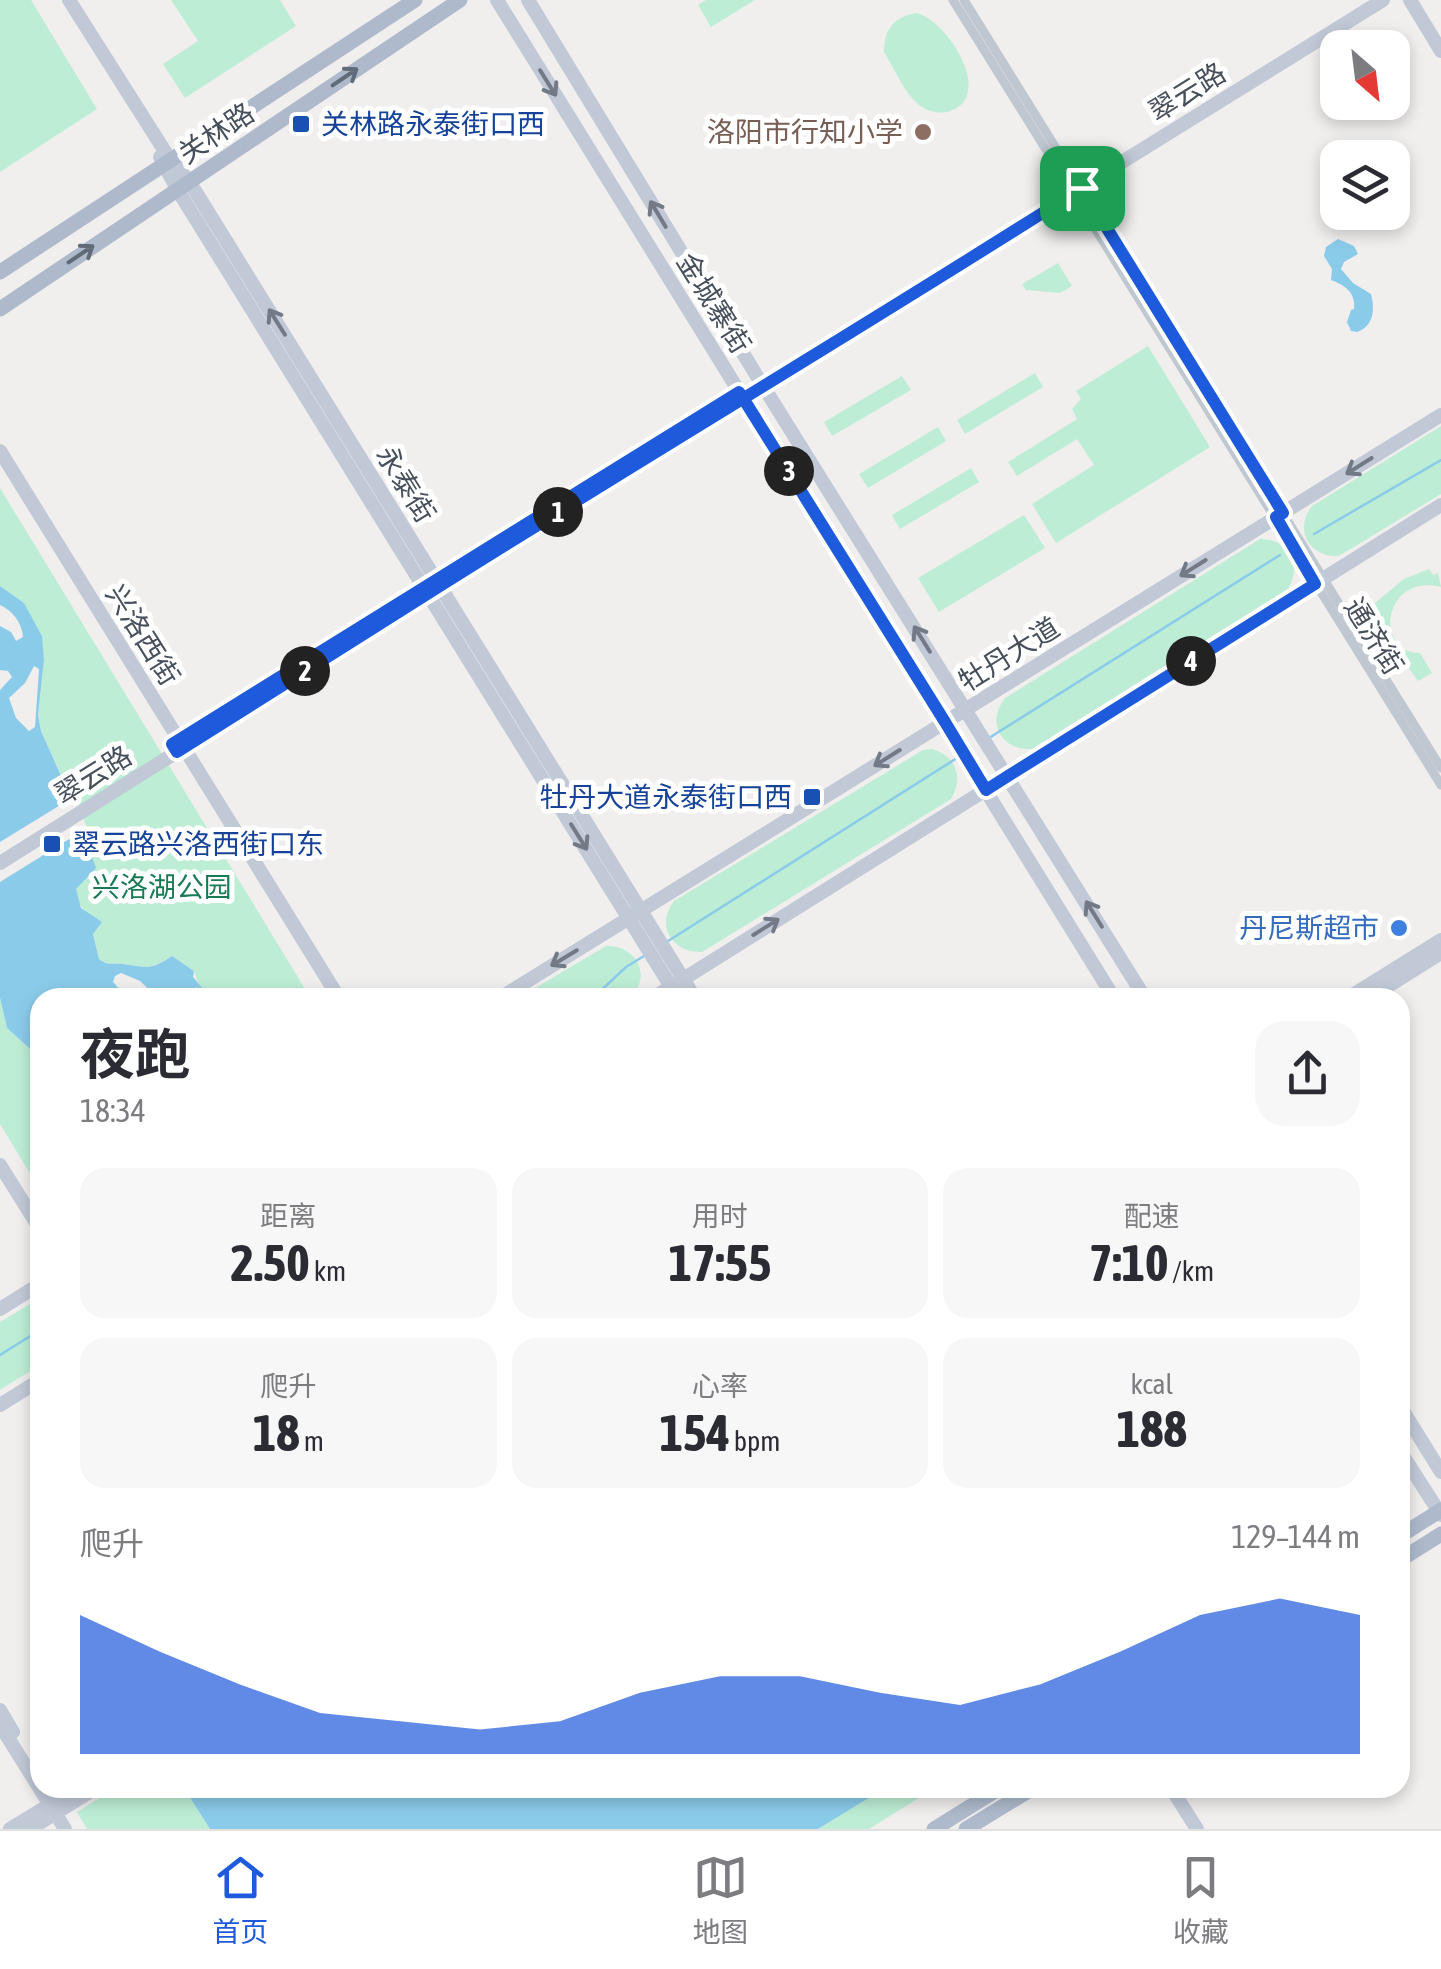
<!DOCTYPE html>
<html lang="zh">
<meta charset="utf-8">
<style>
:root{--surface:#fff;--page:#f7f7f7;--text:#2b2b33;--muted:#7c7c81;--line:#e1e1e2;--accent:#1d5adc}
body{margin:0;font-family:"Asap Condensed","Noto Sans SC",sans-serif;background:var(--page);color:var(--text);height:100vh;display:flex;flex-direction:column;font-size:38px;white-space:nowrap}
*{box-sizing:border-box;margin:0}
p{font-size:32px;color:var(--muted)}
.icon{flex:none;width:55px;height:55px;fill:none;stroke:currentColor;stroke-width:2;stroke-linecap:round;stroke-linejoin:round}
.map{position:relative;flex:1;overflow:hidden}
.details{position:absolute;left:30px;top:988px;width:1380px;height:810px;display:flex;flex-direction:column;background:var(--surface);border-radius:30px;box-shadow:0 5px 15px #0003}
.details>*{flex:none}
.needle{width:65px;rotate:152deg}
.buttons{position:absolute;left:1320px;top:30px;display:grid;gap:20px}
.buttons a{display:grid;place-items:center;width:90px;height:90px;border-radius:20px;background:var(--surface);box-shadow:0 5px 15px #0003;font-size:50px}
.pin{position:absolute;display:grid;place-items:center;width:85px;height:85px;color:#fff;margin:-42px;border-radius:20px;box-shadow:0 5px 15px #0006}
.km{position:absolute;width:50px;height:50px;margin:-25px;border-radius:50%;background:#222;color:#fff;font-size:28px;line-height:50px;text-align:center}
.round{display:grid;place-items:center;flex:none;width:105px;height:105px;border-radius:30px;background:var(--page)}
.overview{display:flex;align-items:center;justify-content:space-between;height:170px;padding:0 50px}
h1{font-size:55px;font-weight:700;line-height:75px}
.figures{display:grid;grid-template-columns:repeat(3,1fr);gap:15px;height:170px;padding:10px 50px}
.figures div{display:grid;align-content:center;border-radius:25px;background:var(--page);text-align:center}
.figures b{font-size:50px;font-weight:700}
.figures small{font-size:28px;font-weight:400}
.figures p{font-size:28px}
.chart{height:280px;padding:20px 50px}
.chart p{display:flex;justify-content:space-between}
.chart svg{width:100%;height:180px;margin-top:10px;fill:var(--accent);opacity:.7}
.dock{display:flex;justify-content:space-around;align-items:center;height:140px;border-top:2px solid var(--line);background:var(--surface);font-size:28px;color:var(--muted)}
.dock a{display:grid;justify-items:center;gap:5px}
.dock .current{color:var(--accent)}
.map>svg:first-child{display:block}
.green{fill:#bdeed5}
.water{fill:#8bcbea;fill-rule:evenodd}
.pier{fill:#f1eeee}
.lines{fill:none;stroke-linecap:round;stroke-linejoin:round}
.stream{stroke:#8bcbea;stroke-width:2.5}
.street{stroke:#bfc7d0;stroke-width:9}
.secondary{stroke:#c1c9d7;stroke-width:14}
.primary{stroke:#aebacc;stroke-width:15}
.oneway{stroke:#616a77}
.oneway2{stroke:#727a86}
.route-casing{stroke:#fff;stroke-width:20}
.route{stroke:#1d5adc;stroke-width:12}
.transit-dot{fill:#1a4fb4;stroke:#fff;stroke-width:4}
.education-dot{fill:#8d6e63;stroke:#fff;stroke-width:4}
.shop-dot{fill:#3f7fe0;stroke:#fff;stroke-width:4}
.labels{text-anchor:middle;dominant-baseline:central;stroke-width:10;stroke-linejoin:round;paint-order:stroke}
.street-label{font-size:28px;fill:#474f5b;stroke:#fff}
.transit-label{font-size:28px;fill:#164399;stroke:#fff;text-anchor:start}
.education-label{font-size:28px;fill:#785e54;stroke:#fff;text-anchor:end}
.park-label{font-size:28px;fill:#197b55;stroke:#fff}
.shop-label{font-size:28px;fill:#366cbe;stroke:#fff;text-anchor:end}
</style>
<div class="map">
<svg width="1441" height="1829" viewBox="0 0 1441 1829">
<rect width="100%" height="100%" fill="#f1eeee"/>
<g class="green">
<polygon points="0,0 31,0 97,109 0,172"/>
<polygon points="171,0 280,0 296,26 185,98 163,64 198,41"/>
<polygon points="706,0 755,0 711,27 698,5"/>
<path d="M 916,13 C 947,19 998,99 947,112 C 937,114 926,111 918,104 C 904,92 894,68 884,52 C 884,29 894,17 916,13 Z"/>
<polygon points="1058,263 1072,286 1060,293 1026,290 1022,284"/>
<polygon points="1148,346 1210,447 1056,543 1032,504 1094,465 1077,439 1017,476 1008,462 1077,419 1072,409 1081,399 1076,391"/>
<polygon points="1035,373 1043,387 965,434 957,420"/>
<polygon points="902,376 911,390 832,436 824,422"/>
<path d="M 1441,426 L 1441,494 L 1339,556 C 1310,558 1293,530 1312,506 Z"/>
<polygon points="938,427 946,441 868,488 859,474"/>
<polygon points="971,468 979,482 900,529 892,515"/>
<path d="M 0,488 L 310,997 L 191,997 L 188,992 L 199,986 L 194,971 L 172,956 C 150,970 147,967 123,964 C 113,963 109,966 99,959 L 93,933 L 101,922 C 87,913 77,907 76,889 C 104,853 57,768 41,731 L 38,715 L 44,660 L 24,603 L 0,586 Z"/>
<polygon points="1024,515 1045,548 939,612 918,578"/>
<path d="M 1260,539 C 1289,539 1303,564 1288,589 L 1032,749 C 1002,751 985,723 1005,698 Z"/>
<path d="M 1429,569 L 1433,575 L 1438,573 L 1441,587 C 1383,573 1373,653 1420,653 L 1432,673 L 1418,681 L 1372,617 L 1377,608 L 1375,603 L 1404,579 Z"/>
<path d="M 932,749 C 956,756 964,777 951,799 L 702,952 C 672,953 655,926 674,901 L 923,750 Z"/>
<path d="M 606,946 C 636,945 653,976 630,997 L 520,997 Z"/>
<polygon points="0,998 7,1028 40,1058 40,1190 0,1124"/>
<polygon points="40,1298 40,1365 0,1390 0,1322"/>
<polygon points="116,1788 184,1788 210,1829 87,1829 77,1812"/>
<polygon points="885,1788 935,1788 869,1829 818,1829"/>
</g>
<g class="water">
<path d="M 1338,239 L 1354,246 L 1358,254 L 1344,262 L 1341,269 L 1353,283 L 1371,294 C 1375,309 1374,326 1357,332 L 1351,331 L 1347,322 L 1351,310 L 1354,309 C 1356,293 1345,285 1331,280 L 1332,269 L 1324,256 L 1326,247 Z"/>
<path d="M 0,586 L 24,603 L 42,636 L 44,660 L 38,715 L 41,731 L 63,780 L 96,868 L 76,889 L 81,908 L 102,922 L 93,934 L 99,959 C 108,966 112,963 123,964 C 147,967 150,971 172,956 L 194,971 L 193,977 L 203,989 L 200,991 L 197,987 L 188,992 L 191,997 L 157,997 L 140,981 L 121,973 L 115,976 L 113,982 L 127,997 L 40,998 L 40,1058 L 7,1028 L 0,998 L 0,690 L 12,677 L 8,671 L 0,670 L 0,626 L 11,632 L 16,641 L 23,637 C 22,623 13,611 0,605 ZM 34,666 L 39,669 L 35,727 L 29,731 L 16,718 L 9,698 L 25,683 Z"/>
<polygon points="184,1788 885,1788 818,1829 210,1829"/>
</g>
<polygon class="pier" points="75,796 87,828 0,882 0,842"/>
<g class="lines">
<g class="stream">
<polyline points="1314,534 1441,460"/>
<polyline points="989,738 1280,555"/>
<polyline points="668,941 957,758"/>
<polyline points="593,998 626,967 644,956"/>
<polyline points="0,1355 40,1330"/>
</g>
<g class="street">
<polyline points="953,0 1441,785"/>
<polyline points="964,0 1441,768"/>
</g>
<g class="secondary">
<polyline points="69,0 171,161 189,181 695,998"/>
<polyline points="497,0 1114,998"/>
<polyline points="528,0 763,386 1145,998"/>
<polyline points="1410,0 1441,51"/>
<polyline points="160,157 177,189 678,998"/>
<polyline points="0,451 339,998"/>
<polyline points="0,863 621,473 1383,0"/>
<polyline points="500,998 1441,415"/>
<polyline points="653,998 1441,505"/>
<polyline points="1348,998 1441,940"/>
<polyline points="1369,998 1441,953"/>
<polyline points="0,1165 40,1229"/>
<polyline points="0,1309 40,1284"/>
<polyline points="0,1405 40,1380"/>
<polyline points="1400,1406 1441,1472"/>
<polyline points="1400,1451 1441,1515"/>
<polyline points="0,1710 13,1732"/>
<polyline points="0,1725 65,1829"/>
<polyline points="1171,1788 1197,1829"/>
<polyline points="10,1829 77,1788"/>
<polyline points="30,1829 96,1788"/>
</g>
<g class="primary">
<polyline points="0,272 415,0"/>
<polyline points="0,309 460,0"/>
<polyline points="1400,1536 1441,1510"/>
<polyline points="1400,1560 1441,1534"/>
<polyline points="934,1829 1000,1788"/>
<polyline points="966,1829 1033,1788"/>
</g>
</g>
<defs><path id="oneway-shaft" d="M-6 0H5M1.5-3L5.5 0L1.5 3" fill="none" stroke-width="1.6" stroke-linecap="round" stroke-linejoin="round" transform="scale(2.5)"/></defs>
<g class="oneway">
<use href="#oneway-shaft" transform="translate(345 77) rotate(-34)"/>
<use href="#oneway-shaft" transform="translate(81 254) rotate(-34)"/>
</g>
<g class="oneway2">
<use href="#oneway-shaft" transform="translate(548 83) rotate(58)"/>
<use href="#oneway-shaft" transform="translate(658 214) rotate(-121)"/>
<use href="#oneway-shaft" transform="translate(277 322) rotate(-122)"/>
<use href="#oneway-shaft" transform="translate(1359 466) rotate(148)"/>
<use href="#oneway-shaft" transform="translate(1193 568) rotate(148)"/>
<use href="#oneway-shaft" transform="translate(922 639) rotate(-122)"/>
<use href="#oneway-shaft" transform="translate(887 758) rotate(148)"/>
<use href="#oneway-shaft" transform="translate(579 837) rotate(58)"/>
<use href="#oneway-shaft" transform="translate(1094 914) rotate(-122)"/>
<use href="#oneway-shaft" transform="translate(766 927) rotate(-32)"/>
<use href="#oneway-shaft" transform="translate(564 958) rotate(149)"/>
</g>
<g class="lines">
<defs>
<path id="route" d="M 1082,188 C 870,323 653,452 440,586 L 436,580 L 172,744 L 177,752 L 440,586 L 436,580 L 739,392 L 743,398 C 811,506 878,614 945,722 L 986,790 L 1008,776 L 1315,584 L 1276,517 L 1283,513 L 1082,188"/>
</defs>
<use href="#route" class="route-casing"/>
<use href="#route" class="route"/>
</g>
<g class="transit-dot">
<rect x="291" y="114" width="20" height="20" rx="5"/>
<rect x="802" y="787" width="20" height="20" rx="5"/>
<rect x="42" y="834" width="20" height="20" rx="5"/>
</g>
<circle class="education-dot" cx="923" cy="132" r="10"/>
<circle class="shop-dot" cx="1399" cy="928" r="10"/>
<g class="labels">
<g class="street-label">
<text transform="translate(1187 92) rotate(-32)">翠云路</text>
<text transform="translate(216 133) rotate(-34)">关林路</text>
<text transform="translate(714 303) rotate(58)">金城寨街</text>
<text transform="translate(406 484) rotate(58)">永泰街</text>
<text transform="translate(143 635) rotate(58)">兴洛西街</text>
<text transform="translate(1374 636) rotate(58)">通济街</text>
<text transform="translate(1009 654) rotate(-32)">牡丹大道</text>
<text transform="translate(93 775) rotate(-32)">翠云路</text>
</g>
<g class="transit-label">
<text x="321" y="124">关林路永泰街口西</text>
<text x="792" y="797" text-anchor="end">牡丹大道永泰街口西</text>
<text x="72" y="844">翠云路兴洛西街口东</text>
</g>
<g class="education-label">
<text x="903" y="132">洛阳市行知小学</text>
</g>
<g class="park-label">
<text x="162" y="887">兴洛湖公园</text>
</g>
<g class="shop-label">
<text x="1379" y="928">丹尼斯超市</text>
</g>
</g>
</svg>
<div class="buttons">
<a><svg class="needle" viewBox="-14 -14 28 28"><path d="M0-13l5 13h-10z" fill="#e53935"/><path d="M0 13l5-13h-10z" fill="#7c7c81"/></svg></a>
<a><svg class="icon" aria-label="layers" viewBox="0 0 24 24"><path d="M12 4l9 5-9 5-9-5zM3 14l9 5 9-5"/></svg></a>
</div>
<div class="pin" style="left:1082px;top:188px;background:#1e9e55"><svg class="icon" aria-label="arrive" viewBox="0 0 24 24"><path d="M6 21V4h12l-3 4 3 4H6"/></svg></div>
<b class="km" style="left:558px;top:512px">1</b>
<b class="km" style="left:305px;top:671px">2</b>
<b class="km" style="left:789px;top:471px">3</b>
<b class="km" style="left:1191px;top:661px">4</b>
<section class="details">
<div class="overview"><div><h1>夜跑</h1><p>18:34</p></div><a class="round"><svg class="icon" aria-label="share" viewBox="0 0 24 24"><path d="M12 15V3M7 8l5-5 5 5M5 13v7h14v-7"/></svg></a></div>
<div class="figures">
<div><p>距离</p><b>2.50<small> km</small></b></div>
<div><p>用时</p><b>17:55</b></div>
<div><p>配速</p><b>7:10<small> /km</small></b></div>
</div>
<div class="figures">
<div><p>爬升</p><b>18<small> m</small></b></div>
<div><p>心率</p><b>154<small> bpm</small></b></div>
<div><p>kcal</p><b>188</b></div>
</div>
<div class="chart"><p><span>爬升</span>129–144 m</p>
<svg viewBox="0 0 160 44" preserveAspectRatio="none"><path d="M0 44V10L10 19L20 27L30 34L40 36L50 38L60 36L70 29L80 25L90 25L100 29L110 32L120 27L130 19L140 10L150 6L160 10V44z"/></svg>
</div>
</section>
</div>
<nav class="dock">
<a class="current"><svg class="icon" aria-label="home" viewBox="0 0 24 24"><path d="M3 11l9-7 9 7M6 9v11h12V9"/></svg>首页</a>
<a><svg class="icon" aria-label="map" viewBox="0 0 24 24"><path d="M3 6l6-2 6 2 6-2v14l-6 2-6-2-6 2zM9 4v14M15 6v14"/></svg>地图</a>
<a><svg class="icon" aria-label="saved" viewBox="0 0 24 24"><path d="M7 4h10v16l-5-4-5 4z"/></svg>收藏</a>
</nav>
